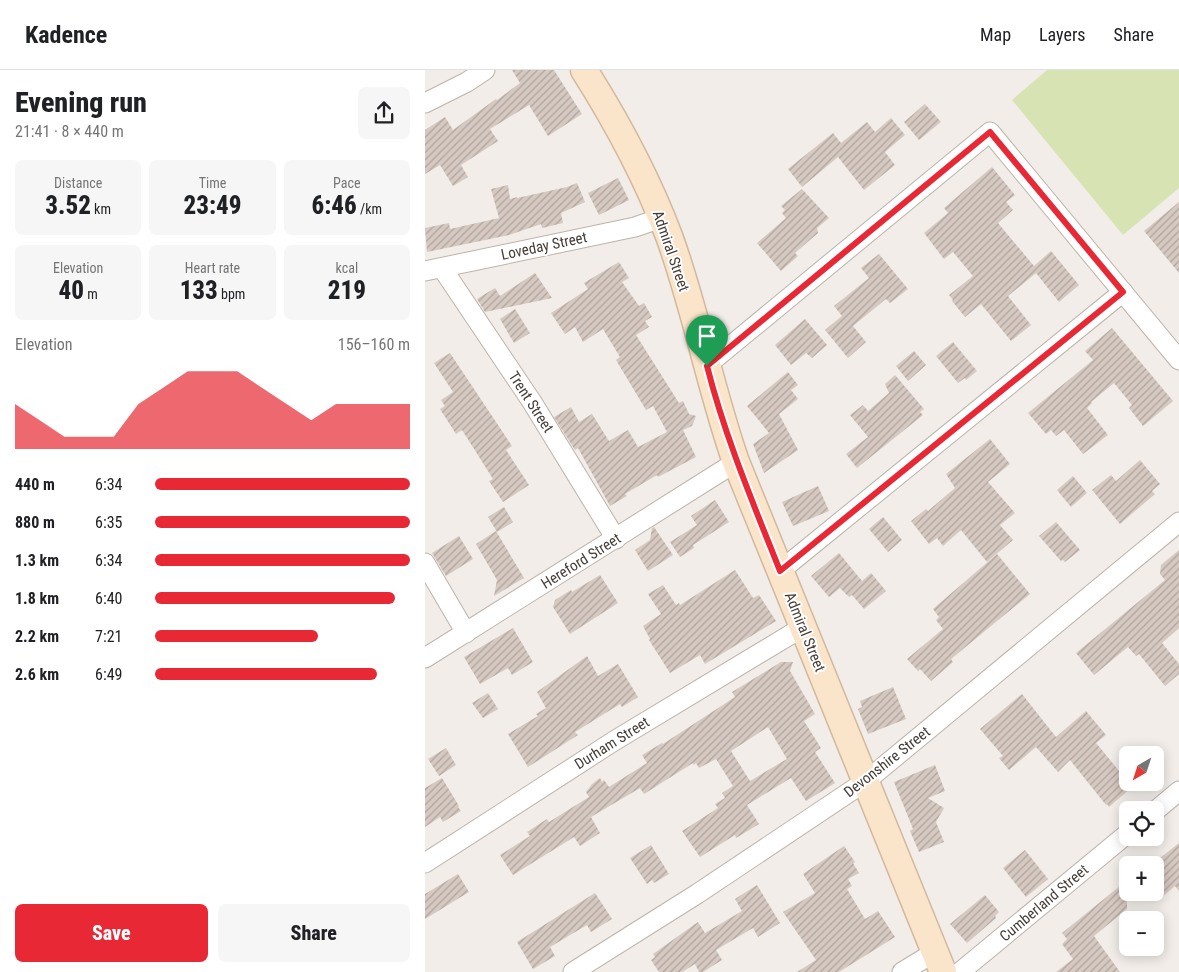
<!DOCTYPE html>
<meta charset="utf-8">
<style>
:root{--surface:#fff;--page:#f6f6f6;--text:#202124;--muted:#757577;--line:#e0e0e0;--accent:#e82935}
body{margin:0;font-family:"Roboto Condensed",sans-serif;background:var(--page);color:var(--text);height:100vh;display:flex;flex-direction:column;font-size:19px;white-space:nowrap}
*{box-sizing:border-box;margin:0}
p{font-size:16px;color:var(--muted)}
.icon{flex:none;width:28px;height:28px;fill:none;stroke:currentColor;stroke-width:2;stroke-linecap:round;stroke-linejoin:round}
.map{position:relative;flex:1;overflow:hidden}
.sheet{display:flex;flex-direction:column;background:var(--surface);width:425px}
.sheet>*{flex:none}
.needle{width:32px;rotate:219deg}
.fabs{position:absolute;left:694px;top:676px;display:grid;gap:10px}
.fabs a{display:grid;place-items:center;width:45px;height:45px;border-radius:8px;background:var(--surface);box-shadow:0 2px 12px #0003;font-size:25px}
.pin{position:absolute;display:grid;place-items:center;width:42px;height:42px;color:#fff;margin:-51px -21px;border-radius:50% 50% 50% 0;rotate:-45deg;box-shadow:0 0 5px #0007}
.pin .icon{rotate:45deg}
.round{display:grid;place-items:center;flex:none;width:52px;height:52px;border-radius:8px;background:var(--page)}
.head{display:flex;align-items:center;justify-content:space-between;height:85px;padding:0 15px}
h1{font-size:28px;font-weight:800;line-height:38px}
.metrics{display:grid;grid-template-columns:repeat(3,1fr);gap:8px;height:85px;padding:5px 15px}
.metrics div{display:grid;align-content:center;border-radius:8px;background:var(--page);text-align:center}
.metrics b{font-size:25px;font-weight:800}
.metrics small{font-size:14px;font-weight:400}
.metrics p{font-size:14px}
.chart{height:140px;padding:10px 15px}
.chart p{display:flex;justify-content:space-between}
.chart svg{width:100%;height:90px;margin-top:5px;fill:var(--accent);opacity:.7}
.primary-button{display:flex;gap:10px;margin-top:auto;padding:10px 15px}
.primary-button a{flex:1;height:58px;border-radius:8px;background:var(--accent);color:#fff;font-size:20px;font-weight:800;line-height:58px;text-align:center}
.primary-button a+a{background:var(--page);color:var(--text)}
ul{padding:0 15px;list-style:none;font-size:16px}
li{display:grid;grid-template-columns:80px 60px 1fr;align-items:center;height:38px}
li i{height:12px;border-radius:6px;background:var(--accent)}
header{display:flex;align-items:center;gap:30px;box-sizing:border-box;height:70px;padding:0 25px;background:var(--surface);border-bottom:1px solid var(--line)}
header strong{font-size:24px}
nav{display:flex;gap:28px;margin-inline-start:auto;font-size:18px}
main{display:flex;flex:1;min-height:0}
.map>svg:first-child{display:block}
.garden{fill:#d8e3b4}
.building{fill:url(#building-hatch);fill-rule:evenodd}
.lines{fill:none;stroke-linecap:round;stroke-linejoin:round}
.street-casing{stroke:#bdb3ab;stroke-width:21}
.secondary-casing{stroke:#d1b99d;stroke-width:29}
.street{stroke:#fff;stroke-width:19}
.secondary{stroke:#fae4ca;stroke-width:26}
.route-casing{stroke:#fff;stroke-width:10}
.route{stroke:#e82935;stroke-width:6}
.labels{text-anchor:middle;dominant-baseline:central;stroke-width:4;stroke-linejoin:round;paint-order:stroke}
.street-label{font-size:15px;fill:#453d37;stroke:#fff}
</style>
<header>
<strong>Kadence</strong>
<nav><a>Map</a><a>Layers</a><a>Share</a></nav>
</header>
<main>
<section class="sheet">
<div class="head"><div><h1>Evening run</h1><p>21:41 · 8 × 440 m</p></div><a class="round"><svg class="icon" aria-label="share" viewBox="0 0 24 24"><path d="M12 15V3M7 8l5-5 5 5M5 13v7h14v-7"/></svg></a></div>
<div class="metrics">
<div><p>Distance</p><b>3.52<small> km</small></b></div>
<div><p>Time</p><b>23:49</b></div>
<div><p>Pace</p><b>6:46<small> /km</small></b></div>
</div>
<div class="metrics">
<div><p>Elevation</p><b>40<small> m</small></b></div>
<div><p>Heart rate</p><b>133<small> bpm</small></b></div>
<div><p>kcal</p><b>219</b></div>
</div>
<div class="chart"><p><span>Elevation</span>156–160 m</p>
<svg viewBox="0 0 160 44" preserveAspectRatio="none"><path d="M0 44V22L10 30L20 38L30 38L40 38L50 22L60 14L70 6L80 6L90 6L100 14L110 22L120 30L130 22L140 22L150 22L160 22V44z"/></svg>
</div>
<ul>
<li><b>440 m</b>6:34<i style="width:100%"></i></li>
<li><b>880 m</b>6:35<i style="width:100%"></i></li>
<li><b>1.3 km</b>6:34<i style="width:100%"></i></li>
<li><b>1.8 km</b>6:40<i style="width:94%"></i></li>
<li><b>2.2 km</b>7:21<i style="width:64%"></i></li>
<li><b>2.6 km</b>6:49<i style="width:87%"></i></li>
</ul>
<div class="primary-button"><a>Save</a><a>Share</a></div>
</section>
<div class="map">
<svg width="754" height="902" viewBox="0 0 754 902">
<defs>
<pattern id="building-hatch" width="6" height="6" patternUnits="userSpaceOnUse" patternTransform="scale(1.25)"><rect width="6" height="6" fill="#d6c9c1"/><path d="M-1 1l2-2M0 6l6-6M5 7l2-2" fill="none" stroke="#afa49e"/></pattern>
</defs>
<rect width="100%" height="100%" fill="#f2ede8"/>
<polygon class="garden" points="622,0 754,0 754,118 698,165 587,30"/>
<g class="building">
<polygon points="87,0 129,0 157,44 123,66 104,35 65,59 73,71 36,95 43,107 28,116 15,95 0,104 0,60 20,47 28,60 71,29 72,30 95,13"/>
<polygon points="500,34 516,52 494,70 479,52"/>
<polygon points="466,48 480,65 460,82 470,95 439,120 413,87 377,117 363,99 408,63 416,73 442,52 450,62"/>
<polygon points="567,97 590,125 581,132 588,140 573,153 609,196 626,181 654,215 634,232 611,203 583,226 606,255 586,271 556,234 540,247 527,231 528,230 524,225 548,206 528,182 519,189 499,163 523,143 519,138"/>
<polygon points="193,108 204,130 174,145 163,123"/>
<polygon points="152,113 160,132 136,143 138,153 117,158 116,154 84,165 2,182 0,158 24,153 25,159 74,148 66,119 83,115 85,129 92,127 92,128 142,117"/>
<polygon points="377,119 404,148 392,158 393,163 370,183 373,186 356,201 332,173 361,148 357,143 360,140 356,136"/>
<polygon points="754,132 754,203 719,161"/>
<polygon points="454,184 483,219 465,233 461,229 428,256 441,272 423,288 400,260 417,246 409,236 444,208 436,198"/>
<polygon points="194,192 204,208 197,212 214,236 219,233 227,247 220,251 224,257 211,265 254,333 258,331 264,344 271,346 267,356 258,360 271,387 233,407 232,405 200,424 202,426 185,436 153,378 150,380 129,347 146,337 154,352 167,344 184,371 203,360 213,377 242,362 228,336 221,340 191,290 195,287 178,259 158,272 150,257 140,264 126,243 163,219 159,213"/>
<polygon points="110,203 127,228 60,242 52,229 70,218 75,226"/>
<polygon points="90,239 105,263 89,273 75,249"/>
<polygon points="380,249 402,275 387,288 381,283 366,295 350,275"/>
<polygon points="687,258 748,331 718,356 704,338 707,335 689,313 666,332 667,333 662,338 683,365 658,384 639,360 631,366 626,360 621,364 603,343 668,290 660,281"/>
<polygon points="528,272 552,301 541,310 540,308 533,313 511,286"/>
<polygon points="489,281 501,295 483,311 471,296"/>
<polygon points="25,283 87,376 81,380 104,415 78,432 64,411 68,409 37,360 31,364 15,339 20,336 16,330 28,322 9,293"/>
<polygon points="363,302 373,315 366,320 373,329 354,344 373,380 339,403 328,374 344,363 322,336"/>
<polygon points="470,305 499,339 495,342 498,345 432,398 421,384 443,367 425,345 438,335 443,341 464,323 460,314"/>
<polygon points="565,369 585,394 563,412 590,443 575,455 588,470 562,492 536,460 518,476 512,468 504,474 486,451 501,439 503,441 530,418 521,404"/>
<polygon points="715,390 735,414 727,421 730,424 695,454 667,420 686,405 691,411"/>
<polygon points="648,406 662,423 646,437 632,420"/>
<polygon points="393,416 404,441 368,456 357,432"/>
<polygon points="290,430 304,452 268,475 269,478 255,487 245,472 272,455 266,446"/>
<polygon points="79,437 88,452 72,462 63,447"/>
<polygon points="458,447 477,470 463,482 444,459"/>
<polygon points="631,452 655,480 640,492 638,490 636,491 614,466"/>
<polygon points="229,457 248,485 223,501 210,480 225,470 227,458"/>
<polygon points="71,461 99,508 69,526 72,510 51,474"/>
<polygon points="34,466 48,489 21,506 7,483"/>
<polygon points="754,480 754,558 737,573 754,594 754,604 740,616 714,584 711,586 703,577 669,605 651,583 740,510 735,504 736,495"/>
<polygon points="414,483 437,511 446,503 461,521 439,539 427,525 424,527 415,518 404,527 386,506"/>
<polygon points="572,484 605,524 526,589 528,592 506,611 495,599 493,601 482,589 518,559 511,550 514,547 508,539"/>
<polygon points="310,500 328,528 334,525 351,551 280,594 275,585 245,603 224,570 225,569 218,556 236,544 223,524 238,515 251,535 254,533 255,535"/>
<polygon points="175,505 193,533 145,564 128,537 130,530 146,520 147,522"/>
<polygon points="88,558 108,592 87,605 83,598 55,614 39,587"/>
<polygon points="162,586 173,606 193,594 213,627 197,637 195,634 150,662 153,665 103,697 83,664 113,646 111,644 121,638 112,622"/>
<path d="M 356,592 L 368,592 L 365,601 L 390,644 L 379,651 L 396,678 L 390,682 L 410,713 L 381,731 L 366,708 L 322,735 L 334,754 L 311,768 L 310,765 L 275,787 L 257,761 L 293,738 L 290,734 L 300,728 L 297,723 L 308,716 L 291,689 L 274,698 L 271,693 L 269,695 L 268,693 L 219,724 L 215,718 L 166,747 L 175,763 L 155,776 L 149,767 L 88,805 L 75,785 L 105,766 L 102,762 L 122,749 L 124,752 L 164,727 L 161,722 L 167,714 L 175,708 L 177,712 L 179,710 L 184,717 L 222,693 L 217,685 L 237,673 L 238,674 L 310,627 L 307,622 ZM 343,657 L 362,689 L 325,711 L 306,681 Z"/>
<polygon points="468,617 481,649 443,664 433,639 437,637 435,631"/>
<polygon points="63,623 73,639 58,648 47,633"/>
<polygon points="597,624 631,667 661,641 681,665 671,673 705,714 704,716 706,718 684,737 682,734 681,735 645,690 633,702 611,677 584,700 574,688 578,686 555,659"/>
<polygon points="21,678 31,695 14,706 3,689"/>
<polygon points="510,695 520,721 503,728 519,738 511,752 519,772 494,782 485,761 488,759 469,712"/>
<polygon points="17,708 34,736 33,737 36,741 18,752 15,747 0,757 0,718"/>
<polygon points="754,773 754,821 750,816 736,828 730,821 730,810 739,802 730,792"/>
<polygon points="226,775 244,804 229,813 227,810 222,814 205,788"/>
<polygon points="419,776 430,792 428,793 434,803 423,809 427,816 422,819 440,849 453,841 470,867 414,902 372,902 391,890 358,842 390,823 378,804"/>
<polygon points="600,780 623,809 601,827 578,798"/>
<polygon points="33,804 44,822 0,849 0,824"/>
<polygon points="332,815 355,853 333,867 328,858 291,880 297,890 278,902 274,902 270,894 257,902 234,902 226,890 230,887 228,884 273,852 280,863 317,841 310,829"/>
<polygon points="695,816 702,825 702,839 669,866 695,902 631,902 648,889 637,874 642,869 637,863"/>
<polygon points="170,823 187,849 166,862 162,855 125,877 130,886 108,899 92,872"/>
<polygon points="560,825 574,842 570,846 571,848 542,873 525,854"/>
</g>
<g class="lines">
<defs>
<g id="street">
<polyline points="0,33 42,12 60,0"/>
<polyline points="17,198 107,332 191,469"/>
<polyline points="0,201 210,157 236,148"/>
<polyline points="281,296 565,62 754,290"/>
<polyline points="0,493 41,563"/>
<polyline points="355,501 698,222"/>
<polyline points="0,588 311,392"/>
<polyline points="730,741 754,721"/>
<polyline points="0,793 189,671 378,557"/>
<polyline points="148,902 272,824 441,711 754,452"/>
<polyline points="477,902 510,882"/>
<polyline points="535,902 702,764"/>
</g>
<path id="secondary" d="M 159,0 C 192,52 222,108 244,166 C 271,240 285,318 311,392 L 518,902"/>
</defs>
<use href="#street" class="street-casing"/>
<use href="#secondary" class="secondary-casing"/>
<use href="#street" class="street"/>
<use href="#secondary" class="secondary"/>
</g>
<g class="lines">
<defs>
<path id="route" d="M 565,62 L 698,222 L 355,501 C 328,433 300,367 282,296 Z"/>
</defs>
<use href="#route" class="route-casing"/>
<use href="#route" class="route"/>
</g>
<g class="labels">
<g class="street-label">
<text transform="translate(119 176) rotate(-12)">Loveday Street</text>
<text transform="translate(246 181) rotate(71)">Admiral Street</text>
<text transform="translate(106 332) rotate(57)">Trent Street</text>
<text transform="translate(156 491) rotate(-32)">Hereford Street</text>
<text transform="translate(380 562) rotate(68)">Admiral Street</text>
<text transform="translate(187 673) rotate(-32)">Durham Street</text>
<text transform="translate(462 692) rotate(-38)">Devonshire Street</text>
<text transform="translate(619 833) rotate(-40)">Cumberland Street</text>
</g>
</g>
</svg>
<div class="fabs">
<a><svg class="needle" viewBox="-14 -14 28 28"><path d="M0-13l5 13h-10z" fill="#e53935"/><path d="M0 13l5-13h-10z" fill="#757577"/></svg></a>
<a><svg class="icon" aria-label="locate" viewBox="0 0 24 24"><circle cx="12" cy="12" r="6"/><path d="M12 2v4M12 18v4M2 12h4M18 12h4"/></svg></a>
<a>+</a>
<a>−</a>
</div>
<div class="pin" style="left:282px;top:296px;background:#1e9e55"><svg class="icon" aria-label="arrive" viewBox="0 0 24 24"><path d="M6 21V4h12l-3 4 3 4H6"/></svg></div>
</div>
</main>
